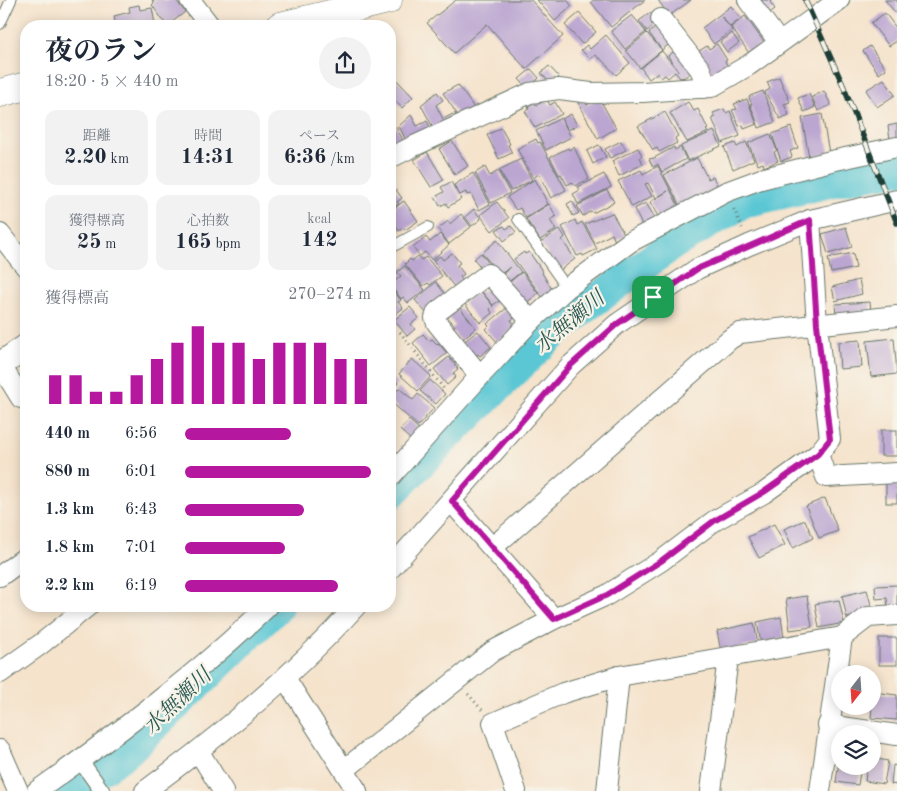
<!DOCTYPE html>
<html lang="ja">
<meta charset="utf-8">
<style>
:root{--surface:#fff;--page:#f2f2f3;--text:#1f2937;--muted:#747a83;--accent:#b5179e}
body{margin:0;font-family:"Old Standard TT","Noto Serif JP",serif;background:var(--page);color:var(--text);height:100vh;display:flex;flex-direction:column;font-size:19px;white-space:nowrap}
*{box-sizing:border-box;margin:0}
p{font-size:16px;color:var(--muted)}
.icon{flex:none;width:28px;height:28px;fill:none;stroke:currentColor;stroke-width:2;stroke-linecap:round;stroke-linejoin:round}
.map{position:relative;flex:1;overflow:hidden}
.panel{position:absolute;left:20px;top:20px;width:376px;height:592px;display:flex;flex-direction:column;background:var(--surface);border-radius:20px;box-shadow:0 2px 12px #0003}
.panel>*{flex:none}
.needle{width:32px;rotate:197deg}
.fabs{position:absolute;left:831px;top:665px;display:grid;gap:10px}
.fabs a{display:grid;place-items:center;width:50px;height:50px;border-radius:50%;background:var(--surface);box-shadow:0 2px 12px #0003;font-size:25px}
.pin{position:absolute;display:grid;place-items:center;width:42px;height:42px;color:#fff;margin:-21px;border-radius:10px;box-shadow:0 2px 8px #0006}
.round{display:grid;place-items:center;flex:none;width:52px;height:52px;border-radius:26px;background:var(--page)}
.headline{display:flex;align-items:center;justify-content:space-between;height:85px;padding:0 25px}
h1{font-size:28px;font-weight:700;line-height:38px}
.figures{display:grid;grid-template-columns:repeat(3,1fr);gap:8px;height:85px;padding:5px 25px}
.figures div{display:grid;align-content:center;border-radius:12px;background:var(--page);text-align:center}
.figures b{font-size:21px;font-weight:700}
.figures small{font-size:14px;font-weight:400}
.figures p{font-size:14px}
.chart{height:140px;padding:10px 25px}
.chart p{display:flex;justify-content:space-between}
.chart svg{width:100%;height:90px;margin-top:5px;stroke:var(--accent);stroke-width:6}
ul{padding:0 25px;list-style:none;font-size:16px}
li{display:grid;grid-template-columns:80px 60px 1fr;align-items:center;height:38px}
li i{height:12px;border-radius:6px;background:var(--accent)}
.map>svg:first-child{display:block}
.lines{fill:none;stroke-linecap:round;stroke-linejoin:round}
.river{stroke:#5bc7d4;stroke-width:32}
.building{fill:#bba6d1}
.service-casing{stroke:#6a7769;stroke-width:12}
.pedestrian-casing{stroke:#6a7769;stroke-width:17}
.minor-casing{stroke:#6a7769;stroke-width:22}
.tertiary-casing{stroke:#6a7769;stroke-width:27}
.primary-casing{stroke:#6a7769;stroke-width:29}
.path{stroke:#6a7769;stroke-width:3;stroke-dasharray:1 4;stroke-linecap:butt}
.service{stroke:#fff;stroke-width:10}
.pedestrian{stroke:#fff;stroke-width:15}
.minor{stroke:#fff;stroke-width:20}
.tertiary{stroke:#fff;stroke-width:25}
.primary{stroke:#fff;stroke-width:28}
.rail-casing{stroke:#1f3d34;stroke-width:5.5}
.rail{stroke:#f7f3e8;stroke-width:4;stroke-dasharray:11;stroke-linecap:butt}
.route-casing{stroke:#fff;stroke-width:10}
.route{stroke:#b5179e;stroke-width:6}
.labels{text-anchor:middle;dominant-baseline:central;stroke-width:4.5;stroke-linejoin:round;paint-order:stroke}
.water-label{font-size:21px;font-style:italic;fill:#2b5954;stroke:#f7f3e8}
</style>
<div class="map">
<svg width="897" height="791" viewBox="0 0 897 791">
<rect width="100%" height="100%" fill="#f7f3e8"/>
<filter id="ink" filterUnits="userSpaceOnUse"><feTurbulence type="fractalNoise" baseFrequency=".02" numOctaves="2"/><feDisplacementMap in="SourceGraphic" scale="10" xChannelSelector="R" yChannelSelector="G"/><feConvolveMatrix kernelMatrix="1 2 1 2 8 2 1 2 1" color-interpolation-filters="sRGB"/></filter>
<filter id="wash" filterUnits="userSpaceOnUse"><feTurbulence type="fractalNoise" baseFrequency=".0096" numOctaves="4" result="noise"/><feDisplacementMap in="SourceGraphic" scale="20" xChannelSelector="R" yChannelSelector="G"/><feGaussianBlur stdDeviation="1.12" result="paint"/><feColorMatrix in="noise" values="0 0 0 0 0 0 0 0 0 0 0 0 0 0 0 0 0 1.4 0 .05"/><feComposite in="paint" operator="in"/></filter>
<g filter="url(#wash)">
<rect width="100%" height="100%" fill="#f5e3cc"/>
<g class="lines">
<g class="river">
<polyline points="390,494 442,441 545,341 584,308 673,244 744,202 843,179 897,169"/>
<polyline points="71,791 125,753 175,706 278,606"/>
</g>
</g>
<g id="blocks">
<g class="building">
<polygon points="152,0 176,0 185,12 167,26 152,5 154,3"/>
<polygon points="456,0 531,0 563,36 526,69 487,24 454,53 427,23"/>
<polygon points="537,0 567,0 572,6 555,21"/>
<polygon points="594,0 645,0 611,27 591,2"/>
<polygon points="658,0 691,0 669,16"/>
<polygon points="754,0 772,0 770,2 775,9 765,16"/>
<polygon points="885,0 897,0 897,15"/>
<polygon points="139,5 140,10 152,8 155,24 151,25 152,26 116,26 114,16 130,12 129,7"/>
<polygon points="731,6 741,19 730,27 721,16 732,30 714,44 702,28"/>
<polygon points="579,13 596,32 582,44 565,25"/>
<polygon points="650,13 658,22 647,31 639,21"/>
<polygon points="885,13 897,29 897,41 889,46 871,23"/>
<polygon points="632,15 646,32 625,49 611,31"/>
<polygon points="745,16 764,42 749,53 731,27"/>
<polygon points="659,24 673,41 662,50 649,33"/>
<polygon points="647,33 662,50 640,68 626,50"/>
<polygon points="732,33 739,43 727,52 720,42"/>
<polygon points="606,35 630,63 616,75 600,58 599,59 596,55 590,59 581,50 587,45 590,49"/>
<polygon points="717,44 727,60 725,61 728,67 714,76 699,51 707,46 709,49"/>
<polygon points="870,46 886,69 879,74 863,51"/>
<polygon points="678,48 695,69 685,77 680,78 675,72 668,78 665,75 661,78 657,73 649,79 641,68 662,51 678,71 668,56"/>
<polygon points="549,66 559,77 552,85 541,73"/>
<polygon points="531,69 539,78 528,89 519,79"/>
<polygon points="390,73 413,97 402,108 390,95"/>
<polygon points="779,77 790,102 784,104 789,115 780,119 765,92 770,89 767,82"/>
<polygon points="884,79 895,95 877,107 866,90"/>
<polygon points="458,85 477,112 461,120 443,93"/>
<polygon points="763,91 775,122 759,128 750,104 752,104 749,98 750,96"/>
<polygon points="824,91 831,105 818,111 812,97"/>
<polygon points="437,92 443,100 436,105 443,119 455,113 459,121 436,133 421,105"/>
<polygon points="809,94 815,107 804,112 798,98"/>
<polygon points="583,98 587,105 599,98 616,128 598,139 577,101"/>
<polygon points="747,99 757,124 744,129 743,125 739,126 732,110 737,109 734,104"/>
<polygon points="547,100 550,105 555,102 562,114 535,128 525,111 529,109 528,106 535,102 536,105"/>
<polygon points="688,102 694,111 698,109 708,129 706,130 708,132 687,142 670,113"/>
<polygon points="724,109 726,113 730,111 740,136 722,143 712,118 715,117 713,113"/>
<polygon points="665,112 678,136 675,138 677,143 659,152 657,148 653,150 638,126"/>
<polygon points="571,114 577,125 568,130 562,119"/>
<polygon points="822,114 829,153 809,157 802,118"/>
<polygon points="411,115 417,126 427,121 433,133 408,145 399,126"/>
<polygon points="561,118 571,137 546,150 536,131"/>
<polygon points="897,124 897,138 890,139 888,126"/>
<polygon points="396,127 406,146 390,154 390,143 392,142 390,133"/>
<polygon points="791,127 798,148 790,151 792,157 781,161 772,134"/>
<polygon points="501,128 510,144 508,145 512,153 499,159 487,135"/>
<polygon points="714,131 721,146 688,161 681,146"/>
<polygon points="770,134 777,150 774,152 778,161 764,167 763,163 758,165 748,143"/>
<polygon points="536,139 538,143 540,142 566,190 551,198 539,174 533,178 517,149"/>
<polygon points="452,141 468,166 455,175 439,149"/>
<polygon points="621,141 626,150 610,158 605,149"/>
<polygon points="746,142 754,160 733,169 724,147 735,143 737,147"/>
<polygon points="599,145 606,157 593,164 587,151"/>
<polygon points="574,147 589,179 575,186 572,182 567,185 561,174 559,175 550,157 568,148 569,150"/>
<polygon points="674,147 675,150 680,147 686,159 662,172 658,164 653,167 649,159 654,158"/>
<polygon points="638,148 642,155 640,157 643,164 619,176 612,161"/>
<polygon points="427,152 444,180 431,187 414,160"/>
<polygon points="697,158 708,179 713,177 719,189 681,208 664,175"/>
<polygon points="521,159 532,180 511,191 499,170"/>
<polygon points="658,166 680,209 660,220 650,202 668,191 656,198 648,183 645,184 652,196 632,207 618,181 641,170 643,174"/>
<polygon points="485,167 490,176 498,171 510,193 491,203 475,173"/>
<polygon points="473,173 490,204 479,210 471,194 467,195 466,192 460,195 454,185"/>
<polygon points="604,174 611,187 578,204 573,194 580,190 578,187"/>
<polygon points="535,179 548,204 526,218 520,208 516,210 507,197"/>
<polygon points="451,182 461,199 448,207 446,203 440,206 435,197 444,192 441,187"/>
<polygon points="390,188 393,192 396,190 402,198 397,202 399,204 390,210"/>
<polygon points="607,190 614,202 593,213 591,211 583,216 577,206"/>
<polygon points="404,201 418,221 405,230 403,228 399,231 390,218 390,211"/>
<polygon points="572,201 579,213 573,216 567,204"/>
<polygon points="497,202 509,218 492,231 480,215"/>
<polygon points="646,203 655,218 642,225 634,209"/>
<polygon points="549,204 556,216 550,220 556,230 540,240 526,219"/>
<polygon points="474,209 481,219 472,226 465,217"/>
<polygon points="612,213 625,236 615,241 612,234 595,243 585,224"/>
<polygon points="461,214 471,227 449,244 438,229 448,221 450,224"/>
<polygon points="575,220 577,225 582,222 597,249 583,256 582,254 577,256 562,227"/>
<polygon points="504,226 506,229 511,226 516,232 504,241 496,230"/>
<polygon points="846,227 852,247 828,254 822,234"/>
<polygon points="560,229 565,237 562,240 575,259 559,271 540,243"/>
<polygon points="440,234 449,245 432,260 425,252 420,256 413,248 426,237 430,242"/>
<polygon points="497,240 521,272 507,283 501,276 510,267 500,275 482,253"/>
<polygon points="524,252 525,254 529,252 543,272 542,273 553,291 543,298 514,259"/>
<polygon points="452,253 460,263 457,265 464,274 460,277 465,284 457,290 433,261 440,256 443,260"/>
<polygon points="481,253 490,265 484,271 474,259"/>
<polygon points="853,253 856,268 831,273 828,258"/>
<polygon points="418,256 421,260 426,257 442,276 430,285 428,283 423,286 405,264 410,259 412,261"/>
<polygon points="405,266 425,290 408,303 403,297 401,299 390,285 401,276 397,272"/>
<polygon points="522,272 538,293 524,305 507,284"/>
<polygon points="859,280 862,294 835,301 832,287"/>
<polygon points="436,282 445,294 444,298 426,313 415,300"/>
<polygon points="490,285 502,299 493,305 482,292"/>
<polygon points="390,286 401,300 398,302 403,308 394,315 390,310"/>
<polygon points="480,290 493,306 490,309 492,313 480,323 464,303"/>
<polygon points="870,302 871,312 836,315 835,304"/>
<polygon points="410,307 419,318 411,324 415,329 407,336 394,320"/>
<polygon points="508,307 516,317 511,320 514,324 511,326 513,329 497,342 486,329 489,326 487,324"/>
<polygon points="460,308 476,328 460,341 451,329 455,326 448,317"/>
<polygon points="478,331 491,347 480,356 478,354 474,358 462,343"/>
<polygon points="423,334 429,341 432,339 437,344 438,343 447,353 431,366 413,343"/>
<polygon points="894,338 897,374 871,377 867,341"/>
<polygon points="860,340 862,367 840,369 838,342"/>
<polygon points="449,357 458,369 453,373 456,377 447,385 434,369"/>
<polygon points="412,359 431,376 418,391 399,374"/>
<polygon points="390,377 398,383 390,392"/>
<polygon points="430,380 445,394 436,404 420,391"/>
<polygon points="399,388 413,400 418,394 434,408 418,426 390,401 390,399"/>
<polygon points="409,420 421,431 412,441 400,430"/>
<rect x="881" y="430" width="16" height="26"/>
<rect x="886" y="479" width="11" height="24"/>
<polygon points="825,498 838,531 819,538 806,506"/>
<polygon points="805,520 813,538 793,548 784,529"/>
<polygon points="774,524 785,545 759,558 748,537"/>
<polygon points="897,585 897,606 888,607 887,598 876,599 875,586"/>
<polygon points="867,590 873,612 847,618 842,596"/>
<polygon points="807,596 812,627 790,630 786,599"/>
<polygon points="839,600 844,623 819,628 815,604"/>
<polygon points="781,617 784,638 761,643 757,622"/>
<polygon points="754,623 758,644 721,652 717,631"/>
<rect x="879" y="638" width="18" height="27"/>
<polygon points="873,692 897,695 897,720 871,718"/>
<polygon points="872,758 888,761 884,784 865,781 867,766 872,766"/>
<polygon points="839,761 840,766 861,766 858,785 836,782"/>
<polygon points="893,765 897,766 897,785 891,784"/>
</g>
</g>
</g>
<g filter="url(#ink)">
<use href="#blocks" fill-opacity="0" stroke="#6a7769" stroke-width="1"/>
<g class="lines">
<defs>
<g id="service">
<polyline points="0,24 11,0"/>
<polyline points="518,219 567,288"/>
<polyline points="390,248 428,227"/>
</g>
<polyline id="pedestrian" points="80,760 102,791"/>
<g id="minor">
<polyline points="190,0 210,26"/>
<polyline points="748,0 779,42"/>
<polyline points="661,19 700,69 703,76 702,88"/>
<polyline points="390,158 412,147 530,93 559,89 591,93 643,92 711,87 749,65 839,0"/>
<polyline points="0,234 26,267"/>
<polyline points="0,364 21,398 26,399"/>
<polyline points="480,376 437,323 435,318 437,312 488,274 494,279 531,321"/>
<polyline points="818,454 826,477 897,473"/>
<polyline points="390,477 480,376 531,321 567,288 630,242 726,192 761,179 831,161 897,147"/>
<polyline points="451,501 554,619"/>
<polyline points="493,547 730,339 740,333 897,316"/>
<polyline points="390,569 570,366 617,324 697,269 749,245 810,220 897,200"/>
<polyline points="0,576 26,557"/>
<polyline points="842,637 868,617 897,615"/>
<polyline points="0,673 41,644 88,606"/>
<polyline points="285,678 357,791"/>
<polyline points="828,725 897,735"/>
<polyline points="0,750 18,791"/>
<polyline points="199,752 223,791"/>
<polyline points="344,770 493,651 554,619 607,595 661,561 714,521 764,493 818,454 830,439 817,324 810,220"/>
<path d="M 37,791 C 117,734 197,675 268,606"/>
<path d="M 145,791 C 220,736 293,676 356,606"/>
<polyline points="516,791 493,723 563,693 619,676 842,637 820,791"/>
<polyline points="607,791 619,676"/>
<polyline points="711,791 728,658"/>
</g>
<polyline id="tertiary" points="0,365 26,347"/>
<g id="primary">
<polyline points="280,26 388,0"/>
<polyline points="0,93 26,86"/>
</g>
</defs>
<use href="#service" class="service-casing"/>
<use href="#pedestrian" class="pedestrian-casing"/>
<use href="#minor" class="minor-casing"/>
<use href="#tertiary" class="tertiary-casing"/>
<use href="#primary" class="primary-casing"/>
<g class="path">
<polyline points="734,209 742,228"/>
<polyline points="400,332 444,389"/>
<polyline points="468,694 482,710"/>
</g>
<use href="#service" class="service"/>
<use href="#pedestrian" class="pedestrian"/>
<use href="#minor" class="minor"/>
<use href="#tertiary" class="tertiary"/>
<use href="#primary" class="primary"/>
<defs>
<polyline id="rail" points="805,0 843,85 897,223"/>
</defs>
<use href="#rail" class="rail-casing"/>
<use href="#rail" class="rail"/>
</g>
</g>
<g class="lines" filter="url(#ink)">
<defs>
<polygon id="route" points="810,220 817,324 830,439 818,454 764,492 714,521 661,561 607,595 554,619 452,501 570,366 617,324 697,269"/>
</defs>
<use href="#route" class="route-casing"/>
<use href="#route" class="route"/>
</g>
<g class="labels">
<g class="water-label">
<text transform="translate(570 323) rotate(-40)">水無瀬川</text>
<text transform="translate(178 702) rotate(-44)">水無瀬川</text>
</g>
</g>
</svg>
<div class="fabs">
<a><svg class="needle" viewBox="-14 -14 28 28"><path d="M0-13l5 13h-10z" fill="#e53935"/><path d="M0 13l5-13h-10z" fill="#747a83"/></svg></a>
<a><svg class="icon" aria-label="layers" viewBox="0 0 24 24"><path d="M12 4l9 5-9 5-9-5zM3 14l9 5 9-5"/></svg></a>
</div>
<div class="pin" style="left:653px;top:297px;background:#1e9e55"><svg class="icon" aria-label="arrive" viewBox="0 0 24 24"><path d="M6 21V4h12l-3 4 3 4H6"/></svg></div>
<section class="panel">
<div class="headline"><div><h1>夜のラン</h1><p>18:20 · 5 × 440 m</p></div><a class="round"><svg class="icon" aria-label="share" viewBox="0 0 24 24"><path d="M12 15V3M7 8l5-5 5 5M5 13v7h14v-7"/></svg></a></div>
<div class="figures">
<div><p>距離</p><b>2.20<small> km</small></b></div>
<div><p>時間</p><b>14:31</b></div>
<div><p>ペース</p><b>6:36<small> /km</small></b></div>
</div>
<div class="figures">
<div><p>獲得標高</p><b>25<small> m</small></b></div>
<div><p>心拍数</p><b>165<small> bpm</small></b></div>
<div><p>kcal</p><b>142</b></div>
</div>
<div class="chart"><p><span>獲得標高</span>270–274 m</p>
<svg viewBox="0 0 160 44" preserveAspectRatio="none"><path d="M5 44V30M15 44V30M25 44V38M35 44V38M45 44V30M55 44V22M65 44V14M75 44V6M85 44V14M95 44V14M105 44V22M115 44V14M125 44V14M135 44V14M145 44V22M155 44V22"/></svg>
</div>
<ul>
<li><b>440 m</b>6:56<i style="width:57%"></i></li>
<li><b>880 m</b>6:01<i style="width:100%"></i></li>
<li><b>1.3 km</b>6:43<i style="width:64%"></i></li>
<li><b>1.8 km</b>7:01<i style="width:54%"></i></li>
<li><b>2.2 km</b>6:19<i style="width:82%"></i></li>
</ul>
</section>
</div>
